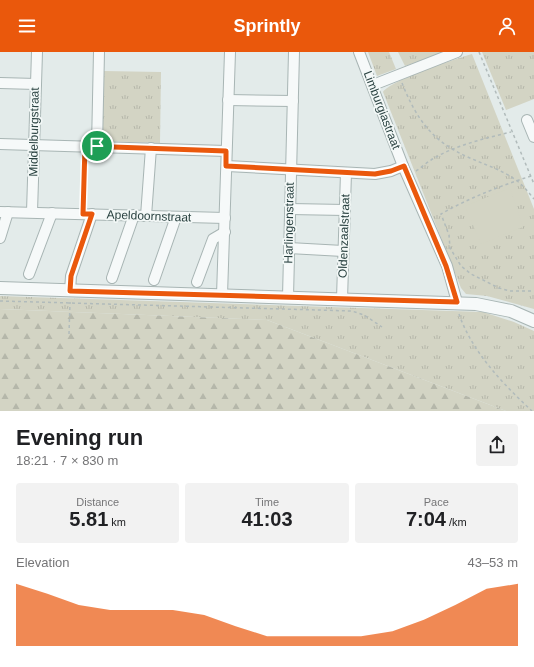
<!DOCTYPE html>
<meta charset="utf-8">
<style>
:root{--surface:#fff;--page:#f2f2f2;--text:#202124;--muted:#757577;--accent:#ea580c}
body{margin:0;font-family:Helvetica,sans-serif;background:var(--page);color:var(--text);height:100vh;display:flex;flex-direction:column;font-size:15px;white-space:nowrap}
*{box-sizing:border-box;margin:0}
p{font-size:13px;color:var(--muted)}
.icon{flex:none;width:22px;height:22px;fill:none;stroke:currentColor;stroke-width:2;stroke-linecap:round;stroke-linejoin:round}
.map{position:relative;height:359px;overflow:hidden}
.drawer{display:flex;flex-direction:column;background:var(--surface);flex:1}
.drawer>*{flex:none}
.pin{position:absolute;display:grid;place-items:center;width:34px;height:34px;color:#fff;margin:-17px;border:2px solid #fff;border-radius:50%;box-shadow:0 1px 4px #0007}
.round{display:grid;place-items:center;flex:none;width:42px;height:42px;border-radius:4px;background:var(--page)}
.summary{display:flex;align-items:center;justify-content:space-between;height:68px;padding:0 16px}
h1{font-size:22px;font-weight:700;line-height:30px}
.figures{display:grid;grid-template-columns:repeat(3,1fr);gap:6px;height:68px;padding:4px 16px}
.figures div{display:grid;align-content:center;border-radius:4px;background:var(--page);text-align:center}
.figures b{font-size:20px;font-weight:700}
.figures small{font-size:11px;font-weight:400}
.figures p{font-size:11px}
.chart{height:112px;padding:8px 16px}
.chart p{display:flex;justify-content:space-between}
.chart svg{width:100%;height:72px;margin-top:4px;fill:var(--accent);opacity:.7}
header{display:flex;justify-content:space-between;align-items:center;height:52px;padding:0 16px;background:var(--accent);color:#fff;font-size:18px;font-weight:700}
.map>svg:first-child{display:block}
.grass{fill:url(#grass-tufts)}
.forest{fill:url(#forest-firs)}
.garden{fill:#d3d4c4}
.lines{fill:none;stroke-linecap:round;stroke-linejoin:round}
.minor-casing{stroke:#a8b5b4;stroke-width:12}
.tertiary-casing{stroke:#a8b5b4;stroke-width:14}
.path{stroke:#b1bbbb;stroke-width:1.5;stroke-dasharray:3 3;stroke-linecap:butt}
.minor{stroke:#f6f9f9;stroke-width:10}
.tertiary{stroke:#f6f9f9;stroke-width:12}
.route-casing{stroke:#fff;stroke-width:8}
.route{stroke:#ea580c;stroke-width:5}
.labels{text-anchor:middle;dominant-baseline:central;stroke-width:3.5;stroke-linejoin:round;paint-order:stroke}
.street-label{font-size:12px;fill:#2b4342;stroke:#f3f8f7}
</style>
<header><svg class="icon" aria-label="menu" viewBox="0 0 24 24"><path d="M4 6h16M4 12h16M4 18h16"/></svg>Sprintly<svg class="icon" aria-label="person" viewBox="0 0 24 24"><circle cx="12" cy="8" r="4"/><path d="M4 21q1-7 8-7t8 7"/></svg></header>
<div class="map">
<svg width="534" height="359" viewBox="0 0 534 359">
<defs>
<pattern id="grass-tufts" width="24" height="20" patternUnits="userSpaceOnUse"><rect width="24" height="20" fill="#d3d4c4"/><path d="M3 7l-1-3M5 7V3M7 7l1-3M15 17l-1-3M17 17v-4M19 17l1-3" fill="none" stroke="#b5b7aa"/></pattern>
<pattern id="forest-firs" width="22" height="20" patternUnits="userSpaceOnUse"><rect width="22" height="20" fill="#d3d4c4"/><path d="M5 1l3.5 6h-7zM16 11l3.5 6h-7z" fill="#b5b7aa"/></pattern>
</defs>
<rect width="100%" height="100%" fill="#e3ebea"/>
<g class="grass">
<polygon points="368,0 389,0 396,17 377,24"/>
<polygon points="398,0 446,0 405,14"/>
<polygon points="482,0 534,0 534,47 506,58"/>
<path d="M 472,2 L 534,157 L 534,257 L 487,244 L 466,242 L 461,236 L 383,40 C 391,28 456,7 472,2 Z"/>
<polygon points="104,19 161,20 160,91 101,89"/>
<polygon points="0,244 483,260 514,270 534,279 534,359 506,359 267,268 0,257"/>
</g>
<polygon class="forest" points="0,257 267,268 506,359 0,359"/>
<polygon class="garden" points="510,136 523,175 481,192 465,154"/>
<g class="lines">
<defs>
<g id="minor">
<polyline points="359,0 403,114 447,214 457,250"/>
<polyline points="0,31 36,32"/>
<polyline points="373,33 457,0"/>
<polyline points="228,48 293,49"/>
<polyline points="527,68 534,85"/>
<polyline points="0,92 226,99"/>
<polyline points="97,94 99,0"/>
<polyline points="227,114 375,122 391,119 403,114"/>
<polyline points="290,157 345,158"/>
<polyline points="0,160 225,166"/>
<polyline points="32,160 37,0"/>
<polyline points="146,164 151,96"/>
<polyline points="0,186 8,160"/>
<polyline points="289,196 343,199"/>
<polyline points="29,222 52,161"/>
<polyline points="112,226 134,163"/>
<polyline points="154,228 176,165"/>
<polyline points="197,230 213,187 225,180"/>
<polyline points="70,239 71,224 92,162"/>
<polyline points="222,243 230,0"/>
<polyline points="288,245 294,0"/>
<polyline points="342,247 346,121"/>
</g>
<polyline id="tertiary" points="0,236 476,252 511,259 534,269"/>
</defs>
<use href="#minor" class="minor-casing"/>
<use href="#tertiary" class="tertiary-casing"/>
<g class="path">
<polyline points="479,0 534,132"/>
<path d="M 402,31 C 413,59 427,83 454,98 C 474,110 499,115 517,129 C 524,134 529,141 534,147"/>
<path d="M 416,119 C 421,116 426,111 431,108 C 453,94 486,86 511,80"/>
<path d="M 531,124 C 500,134 469,146 441,162 L 449,183 L 450,196 L 461,214 L 471,222 L 499,236 L 510,239 L 534,239"/>
<polyline points="83,154 85,104"/>
<polyline points="0,249 352,259 364,263 382,275"/>
<path d="M 459,262 C 472,300 503,332 532,359"/>
<polyline points="69,282 70,250"/>
</g>
<use href="#minor" class="minor"/>
<use href="#tertiary" class="tertiary"/>
</g>
<g class="lines">
<defs>
<polygon id="route" points="85,94 226,99 226,114 375,122 391,119 404,114 446,214 457,250 70,239 71,224 92,162 83,162"/>
</defs>
<use href="#route" class="route-casing"/>
<use href="#route" class="route"/>
</g>
<g class="labels">
<g class="street-label">
<text transform="translate(382 58) rotate(69)">Limburgiastraat</text>
<text transform="translate(34 80) rotate(-89)">Middelburgstraat</text>
<text transform="translate(149 164) rotate(2)">Apeldoornstraat</text>
<text transform="translate(289 171) rotate(-89)">Harlingenstraat</text>
<text transform="translate(344 184) rotate(-88)">Oldenzaalstraat</text>
</g>
</g>
</svg>
<div class="pin" style="left:97px;top:94px;background:#1e9e55"><svg class="icon" aria-label="arrive" viewBox="0 0 24 24"><path d="M6 21V4h12l-3 4 3 4H6"/></svg></div>
</div>
<section class="drawer">
<div class="summary"><div><h1>Evening run</h1><p>18:21 · 7 × 830 m</p></div><a class="round"><svg class="icon" aria-label="share" viewBox="0 0 24 24"><path d="M12 15V3M7 8l5-5 5 5M5 13v7h14v-7"/></svg></a></div>
<div class="figures">
<div><p>Distance</p><b>5.81<small> km</small></b></div>
<div><p>Time</p><b>41:03</b></div>
<div><p>Pace</p><b>7:04<small> /km</small></b></div>
</div>
<div class="chart"><p><span>Elevation</span>43–53 m</p>
<svg viewBox="0 0 160 44" preserveAspectRatio="none"><path d="M0 44V6L10 12L20 19L30 22L40 22L50 22L60 25L70 32L80 38L90 38L100 38L110 38L120 35L130 28L140 19L150 9L160 6V44z"/></svg>
</div>
</section>
